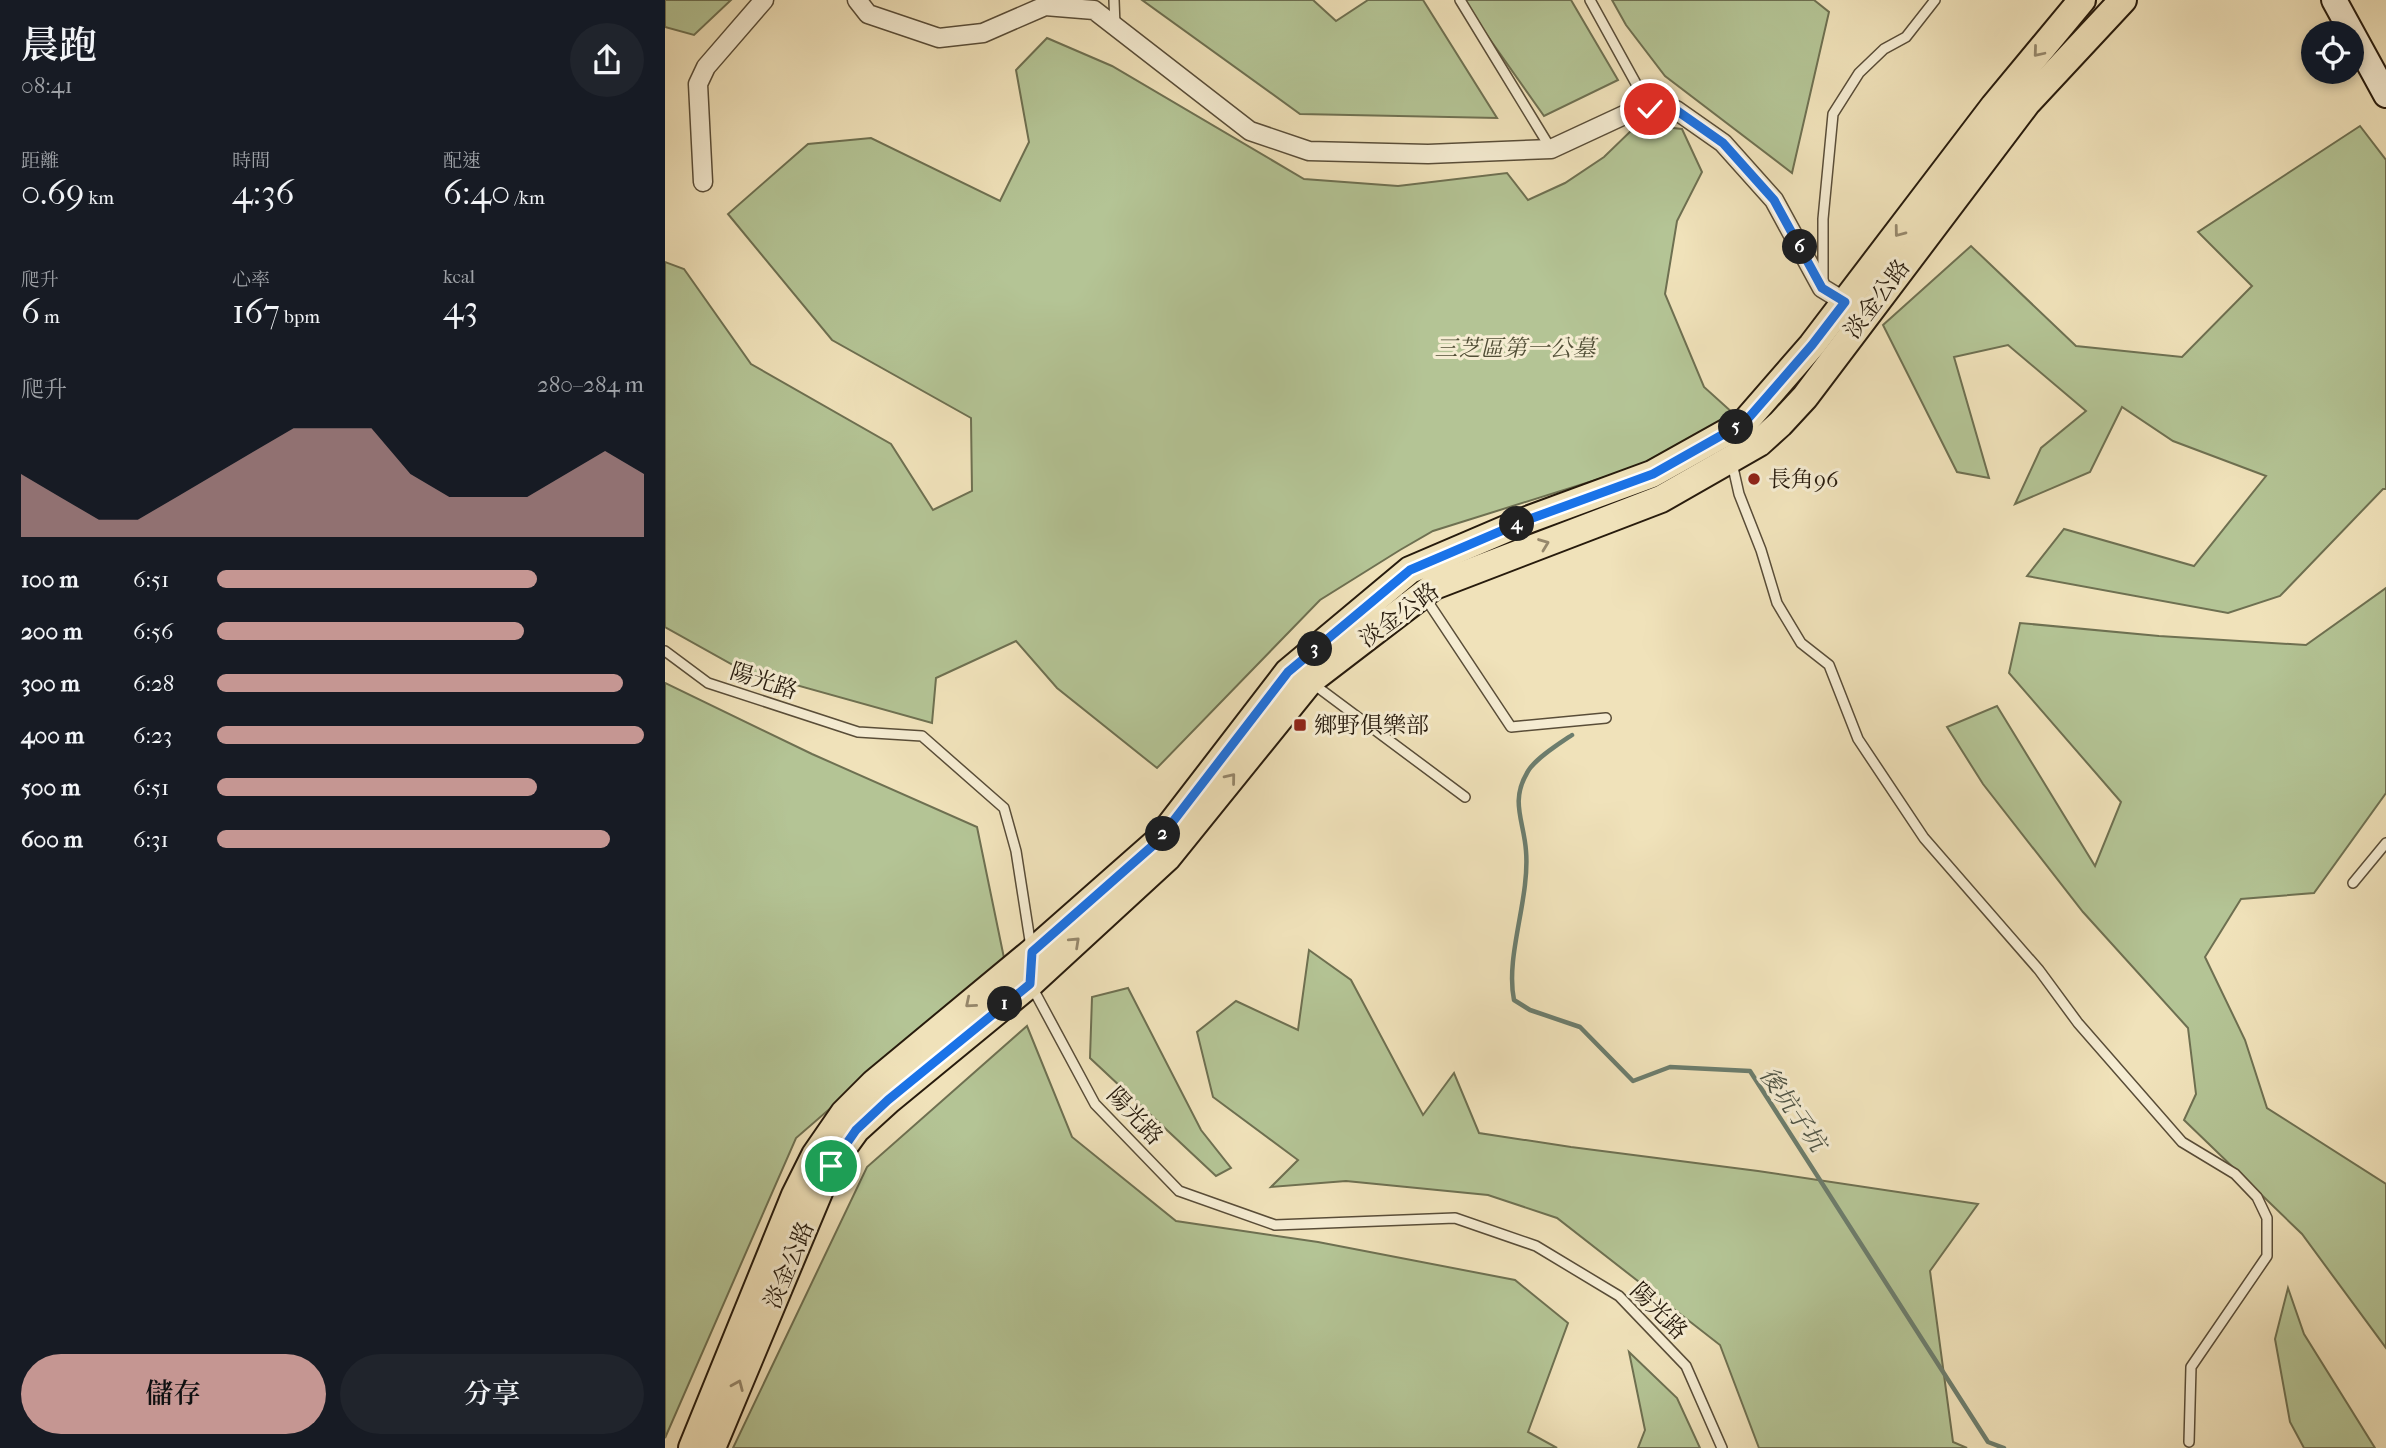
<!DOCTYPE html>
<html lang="zh-TW">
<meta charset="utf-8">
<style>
:root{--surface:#171b24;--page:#20242c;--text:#f1f3f6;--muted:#9ea1a6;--accent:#c59692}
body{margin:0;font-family:"IM FELL French Canon","Noto Serif TC",serif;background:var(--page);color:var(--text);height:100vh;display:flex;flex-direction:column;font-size:26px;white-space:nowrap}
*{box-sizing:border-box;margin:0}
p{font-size:23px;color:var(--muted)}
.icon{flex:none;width:38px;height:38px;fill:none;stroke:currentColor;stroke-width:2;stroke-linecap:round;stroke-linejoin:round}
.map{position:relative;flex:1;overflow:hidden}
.drawer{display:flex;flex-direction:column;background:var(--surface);width:665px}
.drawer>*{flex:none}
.buttons{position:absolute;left:1636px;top:21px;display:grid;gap:14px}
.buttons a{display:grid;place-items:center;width:63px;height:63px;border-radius:50%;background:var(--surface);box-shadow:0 4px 10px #0003;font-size:35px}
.pin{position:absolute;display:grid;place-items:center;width:60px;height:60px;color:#fff;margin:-30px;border:4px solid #fff;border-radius:50%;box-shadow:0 2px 7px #0007}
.km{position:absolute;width:35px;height:35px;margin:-18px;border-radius:50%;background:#222;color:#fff;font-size:19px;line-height:35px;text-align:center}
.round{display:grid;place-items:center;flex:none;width:74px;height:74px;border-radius:37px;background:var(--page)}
.headline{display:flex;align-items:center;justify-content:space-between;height:119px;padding:0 21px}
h1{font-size:38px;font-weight:600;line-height:52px}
.stats{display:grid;grid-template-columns:repeat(3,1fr);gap:10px;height:119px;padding:7px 21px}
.stats div{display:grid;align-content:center}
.stats b{font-size:35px;font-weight:600}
.stats small{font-size:19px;font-weight:400}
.stats p{font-size:19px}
.chart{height:196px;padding:14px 21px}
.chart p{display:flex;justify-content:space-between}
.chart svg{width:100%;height:126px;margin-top:7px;fill:var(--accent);opacity:.7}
.primary-button{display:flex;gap:14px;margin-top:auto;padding:14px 21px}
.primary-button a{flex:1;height:80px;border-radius:42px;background:var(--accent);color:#111;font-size:28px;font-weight:600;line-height:80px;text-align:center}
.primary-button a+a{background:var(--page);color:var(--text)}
ul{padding:0 21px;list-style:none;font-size:23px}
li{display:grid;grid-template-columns:112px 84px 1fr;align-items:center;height:52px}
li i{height:18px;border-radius:9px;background:var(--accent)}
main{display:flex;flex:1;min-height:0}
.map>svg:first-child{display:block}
.green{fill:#b4c495;stroke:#6e7051;stroke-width:2}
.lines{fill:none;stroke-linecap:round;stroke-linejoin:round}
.stream{stroke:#6c7d6d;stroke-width:4.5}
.lane-casing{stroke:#594d38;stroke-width:12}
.street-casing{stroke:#594d38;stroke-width:21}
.secondary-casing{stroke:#271b0d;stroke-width:28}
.primary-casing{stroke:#271b0d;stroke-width:30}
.lane{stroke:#f5ecd2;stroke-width:9}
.street{stroke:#f5ecd2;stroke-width:18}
.secondary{stroke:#f5ecd2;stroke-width:24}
.primary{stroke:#f0e2ba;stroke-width:26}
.oneway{stroke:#96886c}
.route-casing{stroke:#fff;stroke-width:14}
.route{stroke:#1a73e8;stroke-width:9}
.poi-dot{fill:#8f2418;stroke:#f5ecd2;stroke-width:2.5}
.labels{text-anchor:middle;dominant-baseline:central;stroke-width:6;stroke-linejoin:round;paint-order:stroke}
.street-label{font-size:23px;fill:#271b0d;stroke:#f5ecd2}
.park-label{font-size:23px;font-style:italic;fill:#514e36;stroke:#f5ecd2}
.poi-label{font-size:23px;fill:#271b0d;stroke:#f5ecd2;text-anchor:start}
.water-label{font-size:24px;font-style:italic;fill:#4f5445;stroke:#f5ecd2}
</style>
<main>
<section class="drawer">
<div class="headline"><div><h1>晨跑</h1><p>08:41</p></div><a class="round"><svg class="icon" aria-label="share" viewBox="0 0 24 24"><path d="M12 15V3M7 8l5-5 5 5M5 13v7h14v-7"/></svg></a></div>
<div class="stats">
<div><p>距離</p><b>0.69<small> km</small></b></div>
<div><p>時間</p><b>4:36</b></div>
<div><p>配速</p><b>6:40<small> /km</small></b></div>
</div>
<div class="stats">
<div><p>爬升</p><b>6<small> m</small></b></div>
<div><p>心率</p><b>167<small> bpm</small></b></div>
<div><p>kcal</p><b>43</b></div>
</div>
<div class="chart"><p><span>爬升</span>280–284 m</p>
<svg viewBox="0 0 160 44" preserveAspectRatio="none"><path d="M0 44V22L10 30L20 38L30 38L40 30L50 22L60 14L70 6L80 6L90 6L100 22L110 30L120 30L130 30L140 22L150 14L160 22V44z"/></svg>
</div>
<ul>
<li><b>100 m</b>6:51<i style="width:75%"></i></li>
<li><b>200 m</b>6:56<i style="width:72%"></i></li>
<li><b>300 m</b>6:28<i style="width:95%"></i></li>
<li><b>400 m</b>6:23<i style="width:100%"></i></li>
<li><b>500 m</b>6:51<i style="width:75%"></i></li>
<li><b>600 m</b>6:31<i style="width:92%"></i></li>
</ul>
<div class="primary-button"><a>儲存</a><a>分享</a></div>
</section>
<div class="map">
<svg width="1721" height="1448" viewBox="0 0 1721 1448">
<rect width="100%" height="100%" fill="#f0e2ba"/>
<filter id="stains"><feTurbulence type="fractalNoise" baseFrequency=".00286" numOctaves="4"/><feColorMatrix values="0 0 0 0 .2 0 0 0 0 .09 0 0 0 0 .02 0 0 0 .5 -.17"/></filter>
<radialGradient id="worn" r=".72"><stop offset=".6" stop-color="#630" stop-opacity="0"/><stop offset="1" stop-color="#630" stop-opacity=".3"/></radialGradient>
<g class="green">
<polygon points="0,0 66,0 29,35 0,27"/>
<polygon points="477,0 648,0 671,21 703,0 758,0 832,118 635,114"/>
<polygon points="797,0 906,0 953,80 879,116"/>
<polygon points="947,0 1149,0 1164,12 1127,173 1000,76 961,25"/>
<polygon points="382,38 447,66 639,179 733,186 842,173 863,200 900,183 939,157 973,124 1017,129 1037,172 1012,221 1000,294 1039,387 1069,414 972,467 768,531 735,550 655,600 492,768 392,688 351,641 271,678 267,723 77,670 0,627 0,262 19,269 86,364 226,444 268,510 307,491 306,418 167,340 63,214 143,144 206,138 335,201 364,142 351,70"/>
<polygon points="1695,126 1721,160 1721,489 1718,489 1615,596 1563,613 1362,576 1399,529 1529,566 1601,476 1508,441 1457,407 1425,472 1350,504 1376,448 1421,411 1343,345 1289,357 1324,478 1292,472 1218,325 1306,246 1411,346 1517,357 1587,286 1533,232"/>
<polygon points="1721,588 1721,793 1649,893 1576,899 1540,957 1580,1040 1602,1108 1721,1184 1721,1348 1637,1234 1519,1120 1531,1094 1523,1028 1418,912 1318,784 1282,727 1332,706 1430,866 1456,802 1344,673 1355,623 1494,636 1641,645"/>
<polygon points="0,683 147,754 312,827 339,958 131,1138 0,1438"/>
<polygon points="644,950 686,980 758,1115 789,1073 814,1133 906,1147 1093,1171 1313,1204 1265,1271 1288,1442 1302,1448 1094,1448 1055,1345 892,1218 823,1195 681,1181 606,1187 633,1160 548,1097 532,1032 571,1001 633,1030"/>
<polygon points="463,988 536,1130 566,1168 551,1176 425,1058 427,997"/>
<polygon points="362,1026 407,1137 511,1221 653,1242 850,1280 903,1323 863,1432 892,1448 68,1448 202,1167"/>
<polygon points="1623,1288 1639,1334 1710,1448 1639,1448 1625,1422 1610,1339"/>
<polygon points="964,1352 1012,1398 1035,1448 973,1448 980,1430"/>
</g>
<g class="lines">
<path class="stream" d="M 907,735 C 895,743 868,760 862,773 C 845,802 859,821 861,851 C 865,899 840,956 849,1000 L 865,1010 L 915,1027 L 968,1081 L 1005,1067 L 1085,1071 L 1323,1442 L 1339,1448"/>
<defs>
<g id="lane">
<polyline points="449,0 450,26"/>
<polyline points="795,0 886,149"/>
<polyline points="925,0 985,109"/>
<polyline points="1158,283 1158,219 1168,114 1194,73 1219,49 1241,37 1270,0"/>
<polyline points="1067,463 1074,494 1096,550 1112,603 1136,643 1164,665 1193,739 1259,838 1374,970 1413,1023 1517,1142 1570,1174 1592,1197 1602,1218 1602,1256 1526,1367 1524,1442"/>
<polyline points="759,596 846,727 941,718"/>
<polyline points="0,651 43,683 193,732 257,736 339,808 351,851 366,947"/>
<polyline points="647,683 800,797"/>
<polyline points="1688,883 1721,843"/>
<polyline points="366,985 430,1104 514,1191 610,1225 790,1218 871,1246 954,1296 1021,1366 1057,1448"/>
</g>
<g id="street">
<polyline points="192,0 203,14 274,38 318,33 380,6 429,10 585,131 644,151 763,154 886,149 970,110 1011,110 1058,143 1109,200 1157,288 1180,302 1187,310"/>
<polyline points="38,182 33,84 41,67 99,0"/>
</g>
<polyline id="secondary" points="1669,0 1721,95"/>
<g id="primary">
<polyline points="27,1448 130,1195 150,1155 179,1113 209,1083 367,952 493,841 623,672 745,570 862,520 987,474 1080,422 1147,345 1329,106 1417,0"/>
<polyline points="47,1448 165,1166 191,1130 224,1100 365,984 502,858 645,681 769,586 996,499 1094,443 1115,424 1140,397 1362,103 1458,0"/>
</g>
</defs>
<use href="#lane" class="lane-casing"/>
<use href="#street" class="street-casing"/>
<use href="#secondary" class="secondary-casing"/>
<use href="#primary" class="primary-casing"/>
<use href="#lane" class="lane"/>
<use href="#street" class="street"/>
<use href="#secondary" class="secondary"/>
<use href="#primary" class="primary"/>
</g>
<defs><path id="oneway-chevron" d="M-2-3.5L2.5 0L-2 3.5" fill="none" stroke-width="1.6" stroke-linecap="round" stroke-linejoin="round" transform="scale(1.75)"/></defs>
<g class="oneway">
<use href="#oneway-chevron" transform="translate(1373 52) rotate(130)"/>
<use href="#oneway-chevron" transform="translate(1234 232) rotate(127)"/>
<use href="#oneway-chevron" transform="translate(879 544) rotate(-21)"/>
<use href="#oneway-chevron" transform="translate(566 778) rotate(-51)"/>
<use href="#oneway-chevron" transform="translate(410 942) rotate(-43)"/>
<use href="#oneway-chevron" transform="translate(305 1003) rotate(140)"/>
<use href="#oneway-chevron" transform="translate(73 1385) rotate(-67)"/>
</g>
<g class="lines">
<defs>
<polyline id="route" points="166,1166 191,1130 223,1100 365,984 367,952 493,841 623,672 745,570 862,520 988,474 1080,422 1147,345 1180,302 1157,288 1109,200 1058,143 1011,110 985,109"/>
</defs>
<use href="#route" class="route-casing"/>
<use href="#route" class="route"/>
</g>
<g class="poi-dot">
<circle cx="1089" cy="479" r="7"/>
<rect x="628" y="718" width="14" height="14" rx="3.5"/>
</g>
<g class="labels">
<g class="street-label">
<text transform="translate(1212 299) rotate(-53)">淡金公路</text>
<text transform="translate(734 615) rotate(-36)">淡金公路</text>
<text transform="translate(99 681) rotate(18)">陽光路</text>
<text transform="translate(470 1116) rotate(47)">陽光路</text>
<text transform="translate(124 1265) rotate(-67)">淡金公路</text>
<text transform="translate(994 1311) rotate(45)">陽光路</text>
</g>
<g class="park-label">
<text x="850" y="348">三芝區第一公墓</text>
</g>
<g class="poi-label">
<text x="1103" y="479">長角96</text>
<text x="649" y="725">鄉野俱樂部</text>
</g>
<g class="water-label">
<text transform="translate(1128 1109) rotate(55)">後坑子坑</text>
</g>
</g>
<rect width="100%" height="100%" filter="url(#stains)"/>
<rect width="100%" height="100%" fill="url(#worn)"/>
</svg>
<div class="buttons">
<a><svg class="icon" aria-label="locate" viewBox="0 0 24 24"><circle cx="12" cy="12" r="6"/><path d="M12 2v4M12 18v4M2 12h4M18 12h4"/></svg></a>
</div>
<div class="pin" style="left:166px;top:1166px;background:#1e9e55"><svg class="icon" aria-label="arrive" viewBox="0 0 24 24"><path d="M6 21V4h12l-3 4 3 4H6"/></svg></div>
<div class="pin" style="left:985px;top:109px;background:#d93025"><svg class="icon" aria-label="check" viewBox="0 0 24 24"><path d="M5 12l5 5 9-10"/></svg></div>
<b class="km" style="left:340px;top:1004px">1</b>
<b class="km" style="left:498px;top:834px">2</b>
<b class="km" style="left:650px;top:649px">3</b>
<b class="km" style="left:852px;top:524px">4</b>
<b class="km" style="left:1071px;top:427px">5</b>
<b class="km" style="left:1135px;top:247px">6</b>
</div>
</main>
